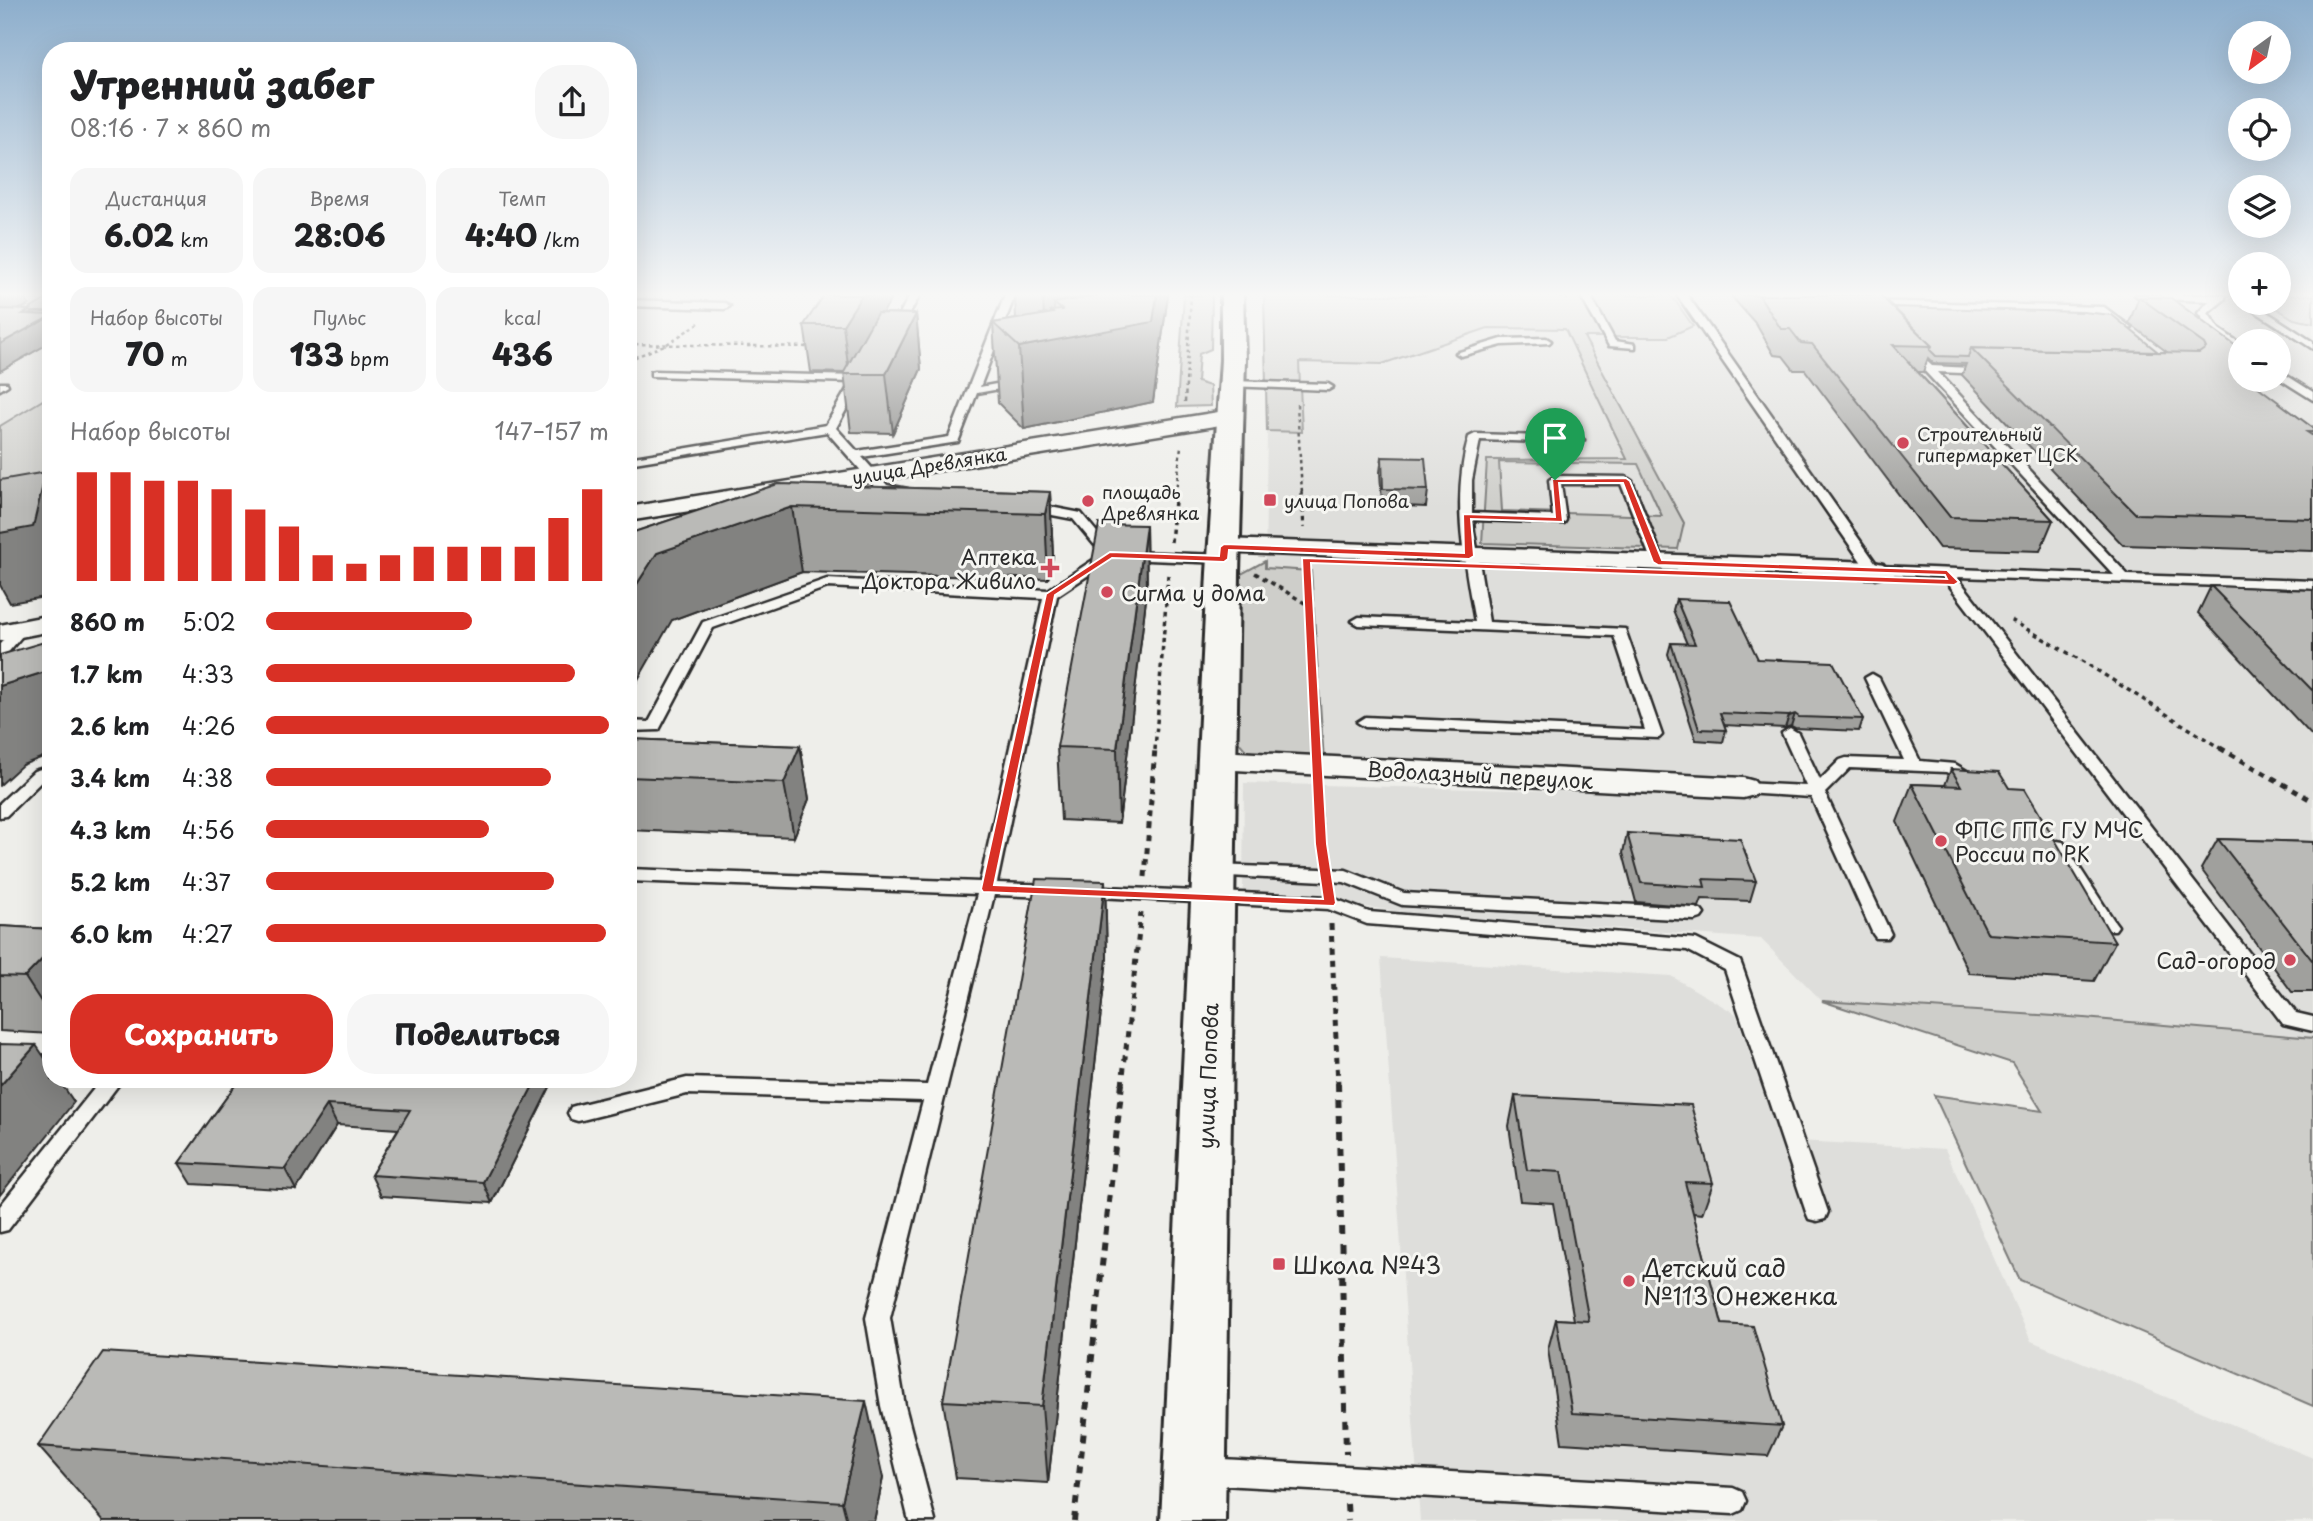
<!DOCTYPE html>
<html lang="ru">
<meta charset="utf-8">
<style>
:root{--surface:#fff;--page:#f6f6f6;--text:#202124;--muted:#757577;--accent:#d93025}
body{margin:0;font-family:"Playpen Sans",sans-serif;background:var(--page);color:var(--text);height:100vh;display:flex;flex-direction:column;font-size:26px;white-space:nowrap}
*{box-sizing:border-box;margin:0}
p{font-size:23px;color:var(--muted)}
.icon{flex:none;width:38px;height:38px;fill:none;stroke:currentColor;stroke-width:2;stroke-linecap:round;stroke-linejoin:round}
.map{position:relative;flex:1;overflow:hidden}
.drawer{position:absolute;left:42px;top:42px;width:595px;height:1046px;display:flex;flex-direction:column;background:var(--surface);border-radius:28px;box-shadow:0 7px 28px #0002}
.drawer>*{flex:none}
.needle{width:46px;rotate:213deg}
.controls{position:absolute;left:2228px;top:21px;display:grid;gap:14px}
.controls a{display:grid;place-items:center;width:63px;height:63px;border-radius:50%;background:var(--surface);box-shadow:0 7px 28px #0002;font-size:35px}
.pin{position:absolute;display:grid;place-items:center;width:60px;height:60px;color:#fff;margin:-72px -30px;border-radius:50% 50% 50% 0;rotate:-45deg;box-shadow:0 0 7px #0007}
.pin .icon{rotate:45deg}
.round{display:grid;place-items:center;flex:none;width:74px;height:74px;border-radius:28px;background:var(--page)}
.head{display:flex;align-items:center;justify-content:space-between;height:119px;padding:0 28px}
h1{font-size:38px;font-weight:800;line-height:52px}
.stats{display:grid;grid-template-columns:repeat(3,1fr);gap:10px;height:119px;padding:7px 28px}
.stats div{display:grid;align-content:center;border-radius:18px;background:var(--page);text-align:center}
.stats b{font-size:30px;font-weight:800}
.stats small{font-size:19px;font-weight:400}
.stats p{font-size:19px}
.chart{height:196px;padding:14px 28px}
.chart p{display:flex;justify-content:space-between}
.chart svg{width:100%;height:126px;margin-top:7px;stroke:var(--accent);stroke-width:6}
.primary-button{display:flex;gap:14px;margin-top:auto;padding:14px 28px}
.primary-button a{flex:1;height:80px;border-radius:28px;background:var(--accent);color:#fff;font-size:28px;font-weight:800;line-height:80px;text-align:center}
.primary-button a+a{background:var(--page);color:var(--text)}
ul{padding:0 28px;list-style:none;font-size:23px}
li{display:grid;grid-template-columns:112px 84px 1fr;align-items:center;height:52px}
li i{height:18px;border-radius:9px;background:var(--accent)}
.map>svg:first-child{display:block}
.built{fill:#dededb;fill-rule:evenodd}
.green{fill:#cececa;stroke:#7c7c7a;stroke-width:2;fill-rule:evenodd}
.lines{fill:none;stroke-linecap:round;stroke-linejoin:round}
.service-casing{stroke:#2b2b2b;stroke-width:5}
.minor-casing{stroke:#2b2b2b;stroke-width:5}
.tertiary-casing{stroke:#2b2b2b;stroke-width:6}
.path-far3{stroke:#2b2b2b;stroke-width:2.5;stroke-dasharray:3.5 3.5;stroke-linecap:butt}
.path-far2{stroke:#2b2b2b;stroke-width:3.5;stroke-dasharray:4.5 4.5;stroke-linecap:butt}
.path-far1{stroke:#2b2b2b;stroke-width:5;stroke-dasharray:6 6;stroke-linecap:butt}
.path{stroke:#2b2b2b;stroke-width:6;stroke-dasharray:8 8;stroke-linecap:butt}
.service{fill:#f6f6f2;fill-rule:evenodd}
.minor{fill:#f6f6f2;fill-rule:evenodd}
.tertiary{fill:#f6f6f2;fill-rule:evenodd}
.wall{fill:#a0a09d;stroke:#2b2b2b;stroke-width:2}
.shaded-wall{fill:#828280;stroke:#2b2b2b;stroke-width:2;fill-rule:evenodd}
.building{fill:#babab7;stroke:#2b2b2b;stroke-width:2}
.route{fill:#d93025;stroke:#fff;stroke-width:2;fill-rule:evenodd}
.poi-dot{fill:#d1495b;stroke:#f6f6f2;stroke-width:2.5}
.labels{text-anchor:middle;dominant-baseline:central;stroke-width:6;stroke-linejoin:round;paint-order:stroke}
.far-poi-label{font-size:18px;fill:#2b2b2b;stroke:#f6f6f2;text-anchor:start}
.far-street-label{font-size:18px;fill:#2b2b2b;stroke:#f6f6f2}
.poi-label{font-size:21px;fill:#2b2b2b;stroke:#f6f6f2;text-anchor:end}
.street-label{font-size:21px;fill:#2b2b2b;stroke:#f6f6f2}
.near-poi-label{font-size:24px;fill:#2b2b2b;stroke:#f6f6f2;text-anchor:start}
</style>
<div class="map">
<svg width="2313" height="1521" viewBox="0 0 2313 1521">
<rect width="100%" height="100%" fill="#eeeeea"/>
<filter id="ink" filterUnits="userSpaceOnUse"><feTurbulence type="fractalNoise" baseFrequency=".0143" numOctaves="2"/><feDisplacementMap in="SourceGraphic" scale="14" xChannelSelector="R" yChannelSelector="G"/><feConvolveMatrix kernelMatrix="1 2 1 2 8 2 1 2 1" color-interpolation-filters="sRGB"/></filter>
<g filter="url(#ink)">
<g class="built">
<polygon points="18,295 51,295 51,491 0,490 0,305"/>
<path d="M 1671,295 L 2118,298 L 2116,295 L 2240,295 L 2240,303 L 2268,303 L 2294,319 L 2313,323 L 2313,1038 L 2084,1018 L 1822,1001 L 1761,939 L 1421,914 L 1243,892 L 1244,783 L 1752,796 L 1744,781 L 1324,761 L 1311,571 L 1265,568 L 1267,431 L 1302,432 L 1298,362 L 1382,364 L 1488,328 L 1565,329 L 1627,460 L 1487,460 L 1482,543 L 1684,523 L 1583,337 L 1668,337 L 1693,327 ZM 2240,341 L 2278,341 L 2278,380 L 2240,380 Z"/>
<polygon points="1499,462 1638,464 1663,516 1502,512"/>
<polygon points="1381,958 1671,976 1736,1014 1780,1140 1945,1149 2031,1341 2313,1458 2313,1521 1420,1521"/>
</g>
<g class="green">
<polygon points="1184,295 1212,295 1211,349 1199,354 1197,382 1210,386 1211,406 1177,407"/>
<path d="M 1264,295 L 1671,295 L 1693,326 L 1668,337 L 1584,337 L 1684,523 L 1678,549 L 1482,543 L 1487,460 L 1627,459 L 1565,329 L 1488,328 L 1382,364 L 1299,362 L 1302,432 L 1267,431 ZM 1499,462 L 1638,464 L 1662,516 L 1502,511 Z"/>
<polygon points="2279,295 2313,295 2313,323 2294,319 2268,303 2278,303"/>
<polygon points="51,395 51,482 0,481 0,426"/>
<polygon points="1265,561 1265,568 1311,571 1324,761 1248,753 1238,741 1241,574"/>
<polygon points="1822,1001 2084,1018 2313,1038 2313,1406 2020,1280 1934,1095 2042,1111 2012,1063"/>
</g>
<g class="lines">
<defs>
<g id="service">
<polygon points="910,295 920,295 899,332 893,332 891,330"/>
<polygon points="1005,295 1015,295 980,387 1018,380 1022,381 1022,385 977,393 958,442 862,457 887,485 908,489 908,495 879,491 827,432 628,464 628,458 826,425 851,382 651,376 651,372 655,371 858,376 863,379 836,428 857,451 949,437"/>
<polygon points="1580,295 1590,295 1615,341 1635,344 1635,348 1609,346"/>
<polygon points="1677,295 1687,295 1878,566 2114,575 1907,352 1906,350 1911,347 1932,366 1990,369 1990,373 1986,374 1938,372 2128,575 2313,581 2313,589 1957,577 2296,1013 2313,1017 2313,1031 2283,1024 1943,577 1869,573"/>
<polygon points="2135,295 2225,295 2225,299 2208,313 2219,329 2240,343 2240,350 2213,333 2198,313 2209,301 2140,298"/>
<polygon points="628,300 725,303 730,306 725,309 628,306"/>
<polygon points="1869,301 2104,307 2132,328 2124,330 2102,313 1866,306 1866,302"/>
<polygon points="2242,303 2253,303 2313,342 2313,349"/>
<polygon points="1546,338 1551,341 1549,343 1502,345 1461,356 1456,353 1502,339"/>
<polygon points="2278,370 2313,392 2313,400 2278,378"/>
<polygon points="1232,381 1328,384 1333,387 1328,390 1228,386 1228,382"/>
<polygon points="0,383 7,383 8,385 0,390"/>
<path d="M 1475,434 L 1578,437 L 1584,440 L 1578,443 L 1480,440 L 1472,480 L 1472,513 L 1553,516 L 1549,480 L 1555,476 L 1626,477 L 1632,481 L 1664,562 L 1663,565 L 1658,566 L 1652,562 L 1621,484 L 1561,484 L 1566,520 L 1564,523 L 1473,520 L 1474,531 L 1489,622 L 1625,629 L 1662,735 L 1659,738 L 1365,727 L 1357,722 L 1365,717 L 1645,730 L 1614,636 L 1359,625 L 1352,621 L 1359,617 L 1475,622 C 1464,561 1451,497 1469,437 Z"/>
<polygon points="1030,503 1081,513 1114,553 1111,560 1057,596 997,883 1055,885 1061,887 1064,891 1061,895 1055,897 994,895 890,1318 905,1406 935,1521 909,1521 881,1406 866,1318 923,1101 687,1094 578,1121 571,1119 568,1113 571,1107 578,1105 687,1078 927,1085 977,894 628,881 628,869 980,882 1043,598 828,587 713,628 659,730 628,731 628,721 649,722 703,622 827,579 1048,590 1102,554 1073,519 1026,510 1026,504"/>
<polygon points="1128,552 1224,555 1230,559 1224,563 1123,559 1122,556"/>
<polygon points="21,625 28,629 5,656 0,657 0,644 16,626"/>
<polygon points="1872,674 1879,678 1920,761 1955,764 1982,780 1974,785 1946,772 1850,768 1825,793 1891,934 1888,938 1876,938 1873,934 1811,797 1743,793 1735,788 1743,783 1806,786 1782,733 1790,728 1798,733 1820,780 1840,760 1846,758 1904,760 1865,678"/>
<polygon points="51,766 51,776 46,777 6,816 0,817 0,803 34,771"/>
<polygon points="2057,841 2063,842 2115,922 2118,926 2115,930 2103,930 2049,846"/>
<polygon points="1216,865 1346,870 1404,893 1695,908 1701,910 1704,914 1701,918 1695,920 1402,905 1344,882 1210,875 1207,871 1210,867"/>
<polygon points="1084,886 1330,897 1369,912 1696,939 1740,961 1742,966 1828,1212 1825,1219 1817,1221 1809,1219 1806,1212 1725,970 1687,950 1367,924 1328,909 1078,896 1075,892 1078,888"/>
<polygon points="0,1053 51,1056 51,1072 0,1069"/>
<polygon points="101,1080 122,1080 8,1230 0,1232 0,1206"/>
<polygon points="1204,1458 1733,1488 1742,1492 1746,1501 1742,1510 1733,1514 1204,1484 1195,1480 1191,1471 1195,1462"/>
</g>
<g id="minor">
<polygon points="1231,410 1239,412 1242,417 1239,422 628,521 628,507"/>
<polygon points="1224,539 1874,562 1883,564 1887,570 1883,576 1874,578 1215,552 1211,547 1215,542"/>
<polygon points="51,615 51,631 0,641 0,625"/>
<polygon points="1217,751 1743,778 1754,781 1759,788 1754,795 1743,798 1217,769 1206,767 1201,760 1206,753"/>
</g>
<polygon id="tertiary" points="1221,295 1243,295 1245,360 1239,573 1225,1521 1161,1521 1207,573 1221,360"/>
</defs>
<use href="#service" class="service-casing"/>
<use href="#minor" class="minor-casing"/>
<use href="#tertiary" class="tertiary-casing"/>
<g class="path-far3">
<polyline points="1545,295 1568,299"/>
<polyline points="628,344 813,347"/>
<polyline points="628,360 667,344 699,323"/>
<polyline points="1185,402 1191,295"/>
<polyline points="1297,404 1302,493"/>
<polyline points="1176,493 1181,446"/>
</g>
<g class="path-far2">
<polyline points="1302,491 1304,528"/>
<polyline points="1171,542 1176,491"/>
<polyline points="1306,568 1316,744"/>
<polyline points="1255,573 1308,605"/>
<polyline points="2011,620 2084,662 2223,750"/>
<polyline points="1155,750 1168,575"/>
</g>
<g class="path-far1">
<polyline points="2220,748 2313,801"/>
<polyline points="1318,788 1323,856"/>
<polyline points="1145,877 1155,748"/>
<polyline points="1331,924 1338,1085"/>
<polyline points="1122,1085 1141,913"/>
</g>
<g class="path">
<polyline points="1338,1083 1346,1454"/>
<polyline points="1347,1504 1348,1521"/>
<polyline points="1074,1521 1122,1083"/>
</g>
<use href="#service" class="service"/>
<use href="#minor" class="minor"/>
<use href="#tertiary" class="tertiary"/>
</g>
<g class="wall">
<polygon points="0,295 29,305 19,309 28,310 49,298 51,342 0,371"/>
<polygon points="1015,295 1168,295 1153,402 1024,429 998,403 993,323 1016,319"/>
<polygon points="1733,295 1880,295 1893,307 2158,352 2167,352 2129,323 2139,297 2171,298 2240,380 2313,428 2313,551 2123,545 1962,375 1966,364 1933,363 1928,358 1923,372 1918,372 2053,520 2040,551 1939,548 1805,370 1794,370 1783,356 1774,355 1756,324 1732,297"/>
<polygon points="883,313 916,314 921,369 893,433 851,432 844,373 811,372 804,325"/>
<polygon points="1382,457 1428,490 1426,507 1382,505 1380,472"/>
<polygon points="778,484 1050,492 1053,556 1048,579 802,572 672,620 628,534"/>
<polygon points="1146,525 1147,591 1119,823 1061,820 1057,747"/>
<polygon points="2211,586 2313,590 2313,737 2198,613"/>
<polygon points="1676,599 1758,659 1863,719 1859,731 1795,728 1791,726 1785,728 1724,725 1726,730 1723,742 1696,740 1668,654 1671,643 1687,644 1673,610"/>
<polygon points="628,739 800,746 809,799 794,837 628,830"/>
<polygon points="1951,769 2009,788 2115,942 2094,981 1969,973 1897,822 1912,784 1945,785"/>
<polygon points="1627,833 1756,881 1750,901 1702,899 1699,907 1636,902 1623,853"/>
<polygon points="2218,839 2313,842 2313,992 2292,992 2201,869"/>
<polygon points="1105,881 1107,958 1048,1483 956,1478 943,1401"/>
<polygon points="0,926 51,929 51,1034 0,1031"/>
<polygon points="239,1080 558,1080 557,1083 552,1083 492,1203 381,1196 371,1175 398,1129 337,1125 296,1190 192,1184 179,1163"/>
<polygon points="1515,1096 1713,1183 1702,1214 1693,1213 1722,1324 1782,1426 1768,1456 1562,1443 1548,1349 1556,1319 1574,1320 1553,1203 1520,1201 1509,1126"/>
<polygon points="38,1446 883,1478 874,1521 104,1521"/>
</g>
<g class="shaded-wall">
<polygon points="0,295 24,295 29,305 0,318"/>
<polygon points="862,295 893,295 849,373 843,325"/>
<path d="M 1043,295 L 1168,295 L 1153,402 L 1024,429 L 1019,347 L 1045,342 ZM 1054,303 L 1062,310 L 1055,340 ZM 1051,311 L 1053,313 L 1052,341 Z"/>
<polygon points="30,310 37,324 51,316 51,342 0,371 0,344 23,314"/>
<polygon points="916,314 921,369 893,433 886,374"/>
<polygon points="46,472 51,480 51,596 10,603 0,585 0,533"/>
<polygon points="1050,492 1053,556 1048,579 1045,514"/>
<polygon points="792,507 802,572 672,620 628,697 628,598 657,553"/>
<polygon points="1146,525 1147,591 1119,823 1117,749"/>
<polygon points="51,670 51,754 22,765 0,785 0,686"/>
<polygon points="1795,714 1791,726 1785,728 1789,716"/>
<polygon points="800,746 809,799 794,837 784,783"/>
<polygon points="1105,881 1107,958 1048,1483 1042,1406"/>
<polygon points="51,950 51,1017 25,977"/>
<polygon points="36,1045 51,1067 51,1080 59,1080 74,1102 0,1195 0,1086"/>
<polygon points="536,1080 551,1080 552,1083 492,1203 483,1182"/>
<polygon points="327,1105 337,1125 296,1190 285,1169"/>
<polygon points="866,1401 883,1478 874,1521 847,1521 842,1502"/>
</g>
<g class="building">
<polygon points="824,295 862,295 843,325 804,325"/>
<polygon points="1101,295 1157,295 1153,322 1019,347 993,323 1053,313 1051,311 1062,310 1054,303"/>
<polygon points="1759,295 1880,295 1932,346 1893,345 2053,520 1950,517 1812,344 1801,343 1790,329 1781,329"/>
<polygon points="2139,297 2171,298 2240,349 2240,365 2235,369 2240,373 2240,380 2249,380 2313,428 2313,432 2307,432 2313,436 2313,519 2136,514 1971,348 2199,353 2206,348 2204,344"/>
<polygon points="49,298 51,298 51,315 48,312 31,312 30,310 28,310"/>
<polygon points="1893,307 2083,312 2112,315 2158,352 1971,348 1968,357 1936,356 1930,350 1932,346"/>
<polygon points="0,309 30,310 23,314 51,315 51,316 0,344"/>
<polygon points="877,313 916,314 886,374 843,374"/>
<polygon points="1382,457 1425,458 1428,490 1383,489"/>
<polygon points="46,472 33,527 0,533 0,480"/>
<polygon points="778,484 1050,492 1045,514 792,507 657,553 628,598 628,534"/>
<polygon points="1099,524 1146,525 1117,749 1057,747"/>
<polygon points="2211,586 2313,590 2313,691"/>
<polygon points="1676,599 1730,601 1758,659 1833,662 1863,719 1799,717 1795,714 1789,716 1720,713 1726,730 1699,729 1671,643 1695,644"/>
<polygon points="51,640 51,670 0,686 0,655"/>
<polygon points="628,739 800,746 784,783 628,777"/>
<polygon points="1951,769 1999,772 2009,788 2025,789 2115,942 1988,934 1912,784 1961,786"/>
<polygon points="1627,833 1740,839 1756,881 1703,879 1705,887 1641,883"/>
<polygon points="2218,839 2313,842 2313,960 2312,960"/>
<polygon points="1036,879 1105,881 1042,1406 943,1401"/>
<polygon points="0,926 51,929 51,950 25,977 0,976"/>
<polygon points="0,1044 36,1045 0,1086"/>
<polygon points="239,1080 536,1080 483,1182 371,1175 410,1110 327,1105 285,1169 179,1163"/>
<polygon points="1515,1096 1691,1105 1713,1183 1685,1182 1722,1324 1753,1326 1782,1426 1572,1413 1556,1319 1589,1321 1561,1172 1527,1170"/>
<polygon points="103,1352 866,1401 842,1502 38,1446"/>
</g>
</g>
<linearGradient id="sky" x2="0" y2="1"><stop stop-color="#8daecc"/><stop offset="0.58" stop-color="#f7f7f6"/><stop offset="1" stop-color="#f7f7f6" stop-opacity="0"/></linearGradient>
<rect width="2313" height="508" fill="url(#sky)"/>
<path class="route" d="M 1626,478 L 1630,481 L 1662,560 L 1947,570 L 1959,582 L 1954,585 L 1311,563 L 1327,844 L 1336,903 L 1334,906 L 983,892 L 981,889 L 1046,594 L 1110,552 L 1219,556 L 1220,547 L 1224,544 L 1464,553 L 1463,514 L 1555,517 L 1552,479 ZM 1559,483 L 1623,483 L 1653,562 L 1658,565 L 1945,575 L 1947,579 L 1302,558 L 1315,844 L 1323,899 L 994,885 L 1055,595 L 1112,558 L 1224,562 L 1228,559 L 1229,550 L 1469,559 L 1474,556 L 1471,519 L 1563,522 Z"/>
<g class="poi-dot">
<circle cx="1903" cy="443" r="7"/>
<rect x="1263" y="493" width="14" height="14" rx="3.5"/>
<circle cx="1088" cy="501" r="7"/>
<path d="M1046.5 557.5h7v7h7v7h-7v7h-7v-7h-7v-7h7z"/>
<circle cx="1107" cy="592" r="7"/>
<circle cx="1941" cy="841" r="7"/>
<circle cx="2290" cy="960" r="7"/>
<rect x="1272" y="1257" width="14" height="14" rx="3.5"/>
<circle cx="1629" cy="1281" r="7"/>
</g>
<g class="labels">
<g class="far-poi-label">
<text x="1917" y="433">Строительный<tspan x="1917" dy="21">гипермаркет ЦСК</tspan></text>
<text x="1102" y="491">площадь<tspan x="1102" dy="21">Древлянка</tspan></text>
<text x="1284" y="500">улица Попова</text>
</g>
<g class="far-street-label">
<text transform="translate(929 465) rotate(-9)">улица Древлянка</text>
</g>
<g class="poi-label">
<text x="1036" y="556">Аптека<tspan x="1036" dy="24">Доктора Живило</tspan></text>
<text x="1121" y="592" text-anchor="start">Сигма у дома</text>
<text x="1955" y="829" text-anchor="start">ФПС ГПС ГУ МЧС<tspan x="1955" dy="24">России по РК</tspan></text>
<text x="2276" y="960">Сад-огород</text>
</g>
<g class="street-label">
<text transform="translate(1480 774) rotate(3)">Водолазный переулок</text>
<text transform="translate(1207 1076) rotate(-88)">улица Попова</text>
</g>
<g class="near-poi-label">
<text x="1293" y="1264">Школа №43</text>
<text x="1643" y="1267">Детский сад<tspan x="1643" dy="28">№113 Онеженка</tspan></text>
</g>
</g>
</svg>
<div class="controls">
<a><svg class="needle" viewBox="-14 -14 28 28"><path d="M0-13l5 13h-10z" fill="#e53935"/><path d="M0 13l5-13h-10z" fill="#757577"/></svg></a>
<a><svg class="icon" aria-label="locate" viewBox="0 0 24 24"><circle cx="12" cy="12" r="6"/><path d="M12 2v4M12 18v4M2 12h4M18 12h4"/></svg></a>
<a><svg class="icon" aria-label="layers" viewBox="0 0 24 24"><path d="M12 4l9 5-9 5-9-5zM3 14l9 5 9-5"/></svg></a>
<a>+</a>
<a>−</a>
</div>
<div class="pin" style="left:1555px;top:480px;background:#1e9e55"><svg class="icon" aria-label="arrive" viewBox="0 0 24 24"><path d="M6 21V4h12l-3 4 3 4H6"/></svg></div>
<section class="drawer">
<div class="head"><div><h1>Утренний забег</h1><p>08:16 · 7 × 860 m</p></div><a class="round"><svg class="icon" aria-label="share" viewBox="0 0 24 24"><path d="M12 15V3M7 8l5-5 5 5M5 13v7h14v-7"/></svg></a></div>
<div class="stats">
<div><p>Дистанция</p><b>6.02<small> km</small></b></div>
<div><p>Время</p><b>28:06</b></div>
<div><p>Темп</p><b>4:40<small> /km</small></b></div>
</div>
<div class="stats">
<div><p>Набор высоты</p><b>70<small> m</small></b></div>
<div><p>Пульс</p><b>133<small> bpm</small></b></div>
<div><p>kcal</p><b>436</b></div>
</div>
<div class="chart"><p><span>Набор высоты</span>147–157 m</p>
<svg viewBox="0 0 160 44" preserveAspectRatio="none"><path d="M5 44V6M15 44V6M25 44V9M35 44V9M45 44V12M55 44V19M65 44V25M75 44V35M85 44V38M95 44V35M105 44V32M115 44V32M125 44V32M135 44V32M145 44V22M155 44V12"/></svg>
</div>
<ul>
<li><b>860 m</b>5:02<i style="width:60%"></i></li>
<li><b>1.7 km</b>4:33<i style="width:90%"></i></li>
<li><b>2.6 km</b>4:26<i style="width:100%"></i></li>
<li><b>3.4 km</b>4:38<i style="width:83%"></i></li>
<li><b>4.3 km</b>4:56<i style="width:65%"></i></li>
<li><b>5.2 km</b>4:37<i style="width:84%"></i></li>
<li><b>6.0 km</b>4:27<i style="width:99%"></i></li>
</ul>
<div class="primary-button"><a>Сохранить</a><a>Поделиться</a></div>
</section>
</div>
